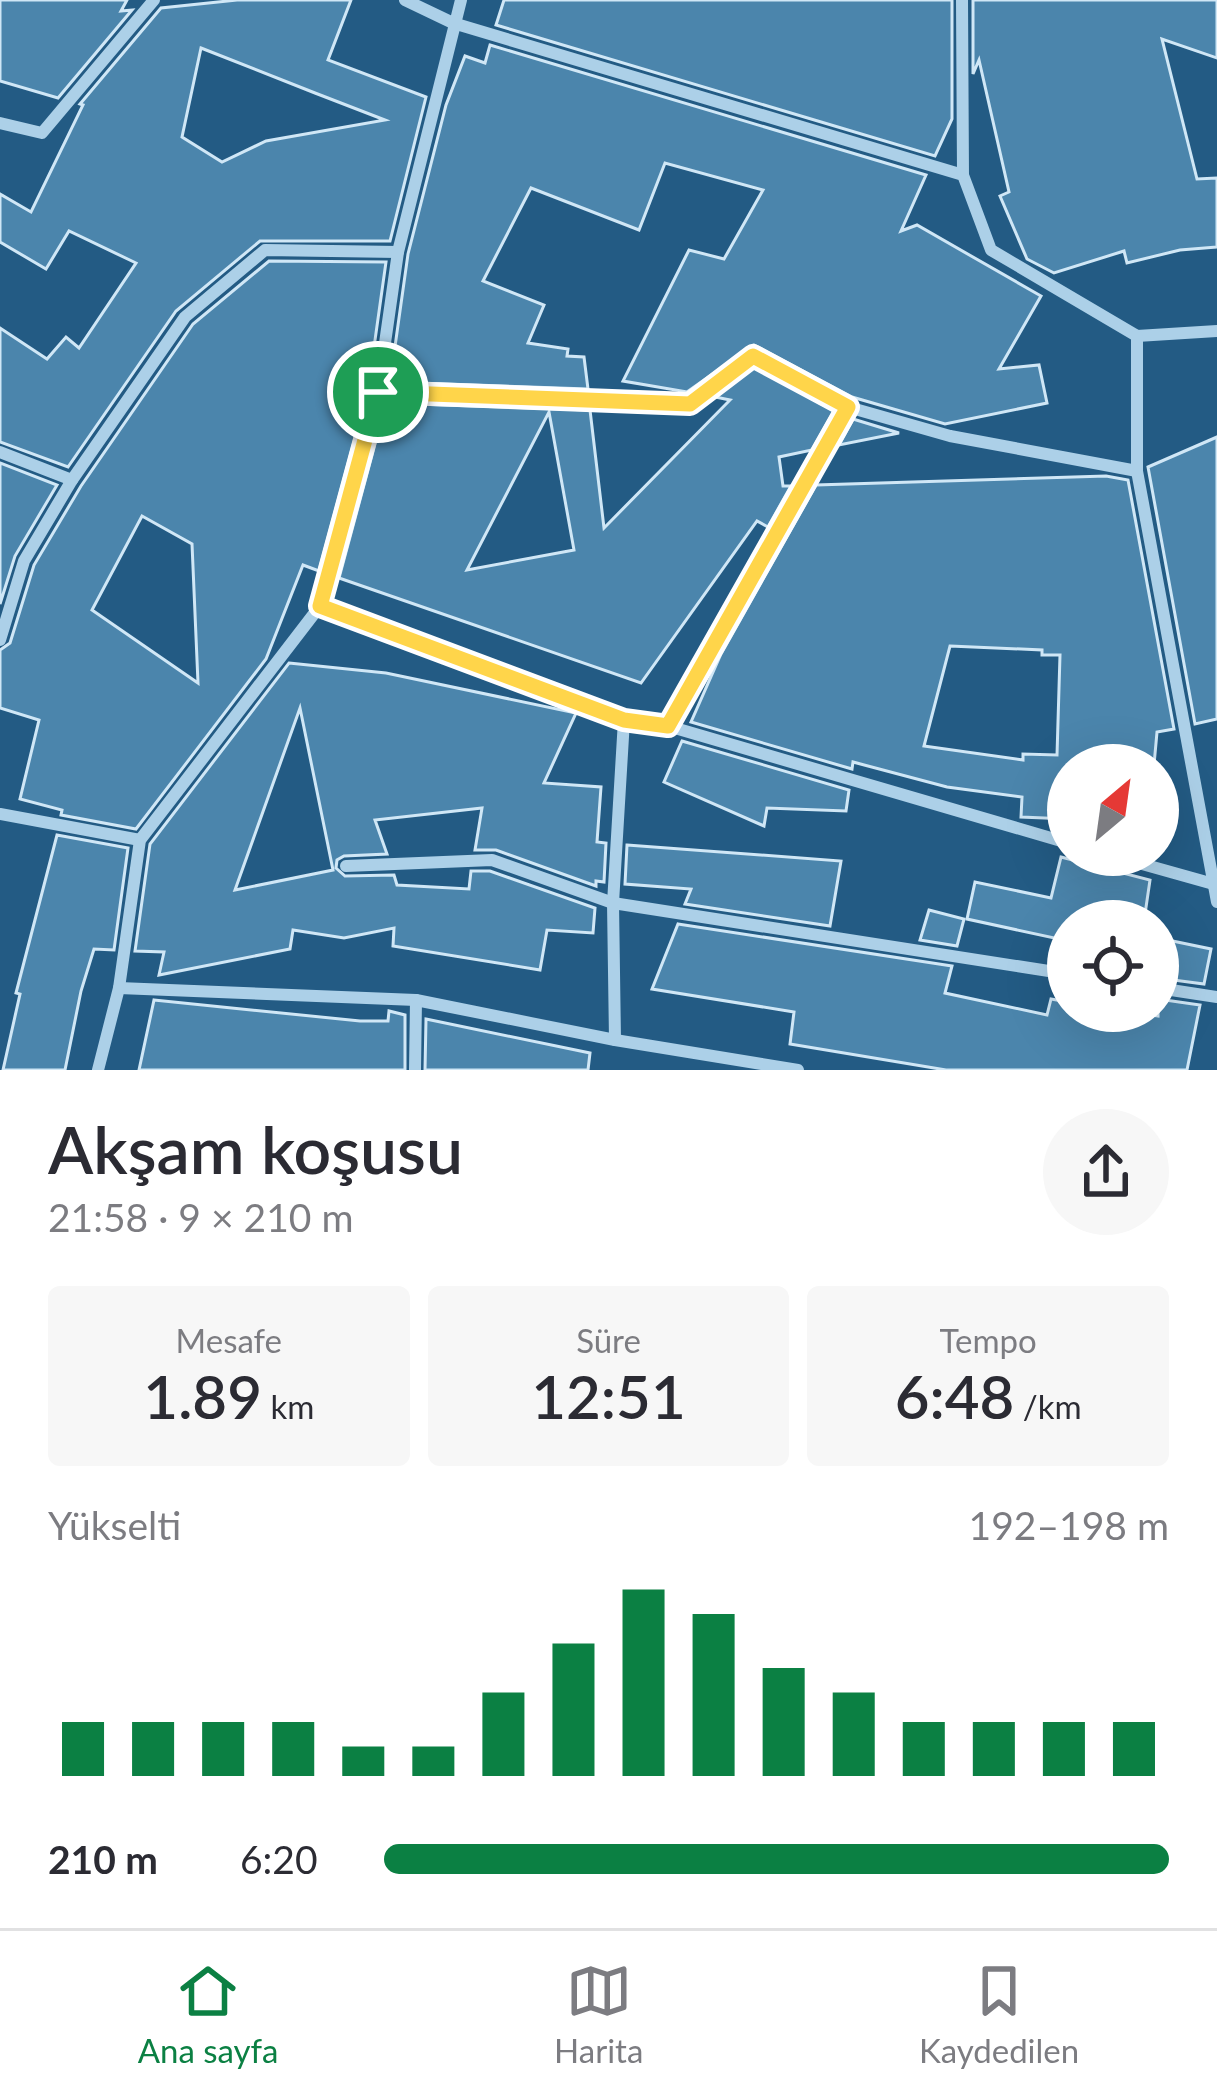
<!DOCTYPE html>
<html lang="tr">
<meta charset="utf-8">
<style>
:root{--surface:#fff;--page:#f7f7f7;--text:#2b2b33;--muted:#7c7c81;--line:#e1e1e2;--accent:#0b8043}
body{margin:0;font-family:Lato,sans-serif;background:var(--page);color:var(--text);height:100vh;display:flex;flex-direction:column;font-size:45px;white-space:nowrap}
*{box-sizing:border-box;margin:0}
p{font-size:39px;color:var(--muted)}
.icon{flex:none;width:66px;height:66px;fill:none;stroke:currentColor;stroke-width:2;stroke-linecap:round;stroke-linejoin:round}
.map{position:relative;height:1070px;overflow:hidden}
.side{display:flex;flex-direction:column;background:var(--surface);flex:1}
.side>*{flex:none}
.needle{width:78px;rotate:29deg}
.tools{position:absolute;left:1047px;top:744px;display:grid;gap:24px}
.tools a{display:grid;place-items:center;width:132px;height:132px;border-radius:50%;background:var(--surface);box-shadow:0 12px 48px #0002;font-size:60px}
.pin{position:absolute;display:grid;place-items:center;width:102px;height:102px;color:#fff;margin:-51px;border:6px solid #fff;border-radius:50%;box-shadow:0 3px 12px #0007}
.round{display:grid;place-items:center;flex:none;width:126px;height:126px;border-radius:63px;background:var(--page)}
.overview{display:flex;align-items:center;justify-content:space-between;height:204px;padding:0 48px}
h1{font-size:66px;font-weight:600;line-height:90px}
.metrics{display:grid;grid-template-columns:repeat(3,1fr);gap:18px;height:204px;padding:12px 48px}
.metrics div{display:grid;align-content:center;border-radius:12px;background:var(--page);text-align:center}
.metrics b{font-size:60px;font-weight:600}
.metrics small{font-size:33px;font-weight:400}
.metrics p{font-size:33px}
.chart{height:336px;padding:24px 48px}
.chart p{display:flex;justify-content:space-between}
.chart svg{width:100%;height:216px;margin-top:12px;stroke:var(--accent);stroke-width:6}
ul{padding:0 48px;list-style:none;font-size:39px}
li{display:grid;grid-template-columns:192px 144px 1fr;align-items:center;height:90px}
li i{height:30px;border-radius:15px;background:var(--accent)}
.dock{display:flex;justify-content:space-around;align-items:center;height:168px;border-top:3px solid var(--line);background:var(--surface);font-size:33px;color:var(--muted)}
.dock a{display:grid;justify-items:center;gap:6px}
.dock .current{color:var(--accent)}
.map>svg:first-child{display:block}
.building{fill:#4b85ac;stroke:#d0e7f6;stroke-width:3;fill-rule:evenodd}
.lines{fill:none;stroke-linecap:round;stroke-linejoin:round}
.minor{stroke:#acd0e8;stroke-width:12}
.route-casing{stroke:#fff;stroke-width:24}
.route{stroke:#ffd54a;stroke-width:15}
</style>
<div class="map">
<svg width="1217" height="1070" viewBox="0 0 1217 1070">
<rect width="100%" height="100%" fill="#235b84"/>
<g class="building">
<polygon points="0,0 127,0 121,11 132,10 58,98 0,81"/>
<path d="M 237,0 L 351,0 L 328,60 L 426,97 L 390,241 L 260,241 L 176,311 L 68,467 L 0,442 L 0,328 L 47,359 L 66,337 L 79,348 L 136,263 L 69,231 L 46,269 L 0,242 L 0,194 L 31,212 L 83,105 L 80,104 L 161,8 ZM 201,48 L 315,93 L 385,120 L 266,141 L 222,162 L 182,137 Z"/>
<polygon points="504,0 952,0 952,119 935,156 496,25"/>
<polygon points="973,0 1217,0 1217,58 1162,39 1197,179 1217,178 1217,247 1180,250 1127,263 1124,251 1054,273 1027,259 1000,196 1009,192 979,60 973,74"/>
<polygon points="490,45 926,175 901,231 917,225 1041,296 999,369 1039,365 1047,403 945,424 852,397 754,345 687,392 623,381 689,250 724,259 763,190 665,163 639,230 531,188 483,281 544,305 528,343 568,349 567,356 584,357 588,389 390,382 408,254 446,105 465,56 485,63"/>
<path d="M 269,261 L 386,262 L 368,390 L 319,571 L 303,565 L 266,659 L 136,829 L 61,815 L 62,810 L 20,799 L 39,720 L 0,708 L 0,650 L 10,643 L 34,565 L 81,486 L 193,324 ZM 142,516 L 192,544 L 198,683 L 92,610 Z"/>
<path d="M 754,367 L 834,411 L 812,450 L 779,457 L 783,486 L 791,486 L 768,527 L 757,521 L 641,683 L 339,578 L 386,403 L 590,410 L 604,528 L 730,400 L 715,397 ZM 549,412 L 574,550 L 467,570 Z"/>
<polygon points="853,419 899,433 839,445"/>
<polygon points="1217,437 1217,719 1195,724 1148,467"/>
<polygon points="0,463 57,485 15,556 0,604"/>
<path d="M 1106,476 L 1128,480 L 1174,729 L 1157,732 L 1154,765 L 1068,765 L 1068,819 L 1021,817 L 1022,797 L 947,787 L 853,762 L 852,769 L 691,722 L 721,654 L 816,485 ZM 950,646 L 1042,650 L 1042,655 L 1060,655 L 1057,755 L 1023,754 L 1023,760 L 924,746 Z"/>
<path d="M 289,663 L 386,673 L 576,713 L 544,783 L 601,787 L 597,842 L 606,843 L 604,882 L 596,881 L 596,886 L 496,850 L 475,850 L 482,808 L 375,820 L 387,854 L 344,856 L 337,860 L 336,868 L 345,876 L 394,875 L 397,885 L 469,889 L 471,871 L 490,871 L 595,908 L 593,933 L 547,930 L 540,970 L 393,946 L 394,928 L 344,938 L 293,930 L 290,949 L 159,975 L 164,952 L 135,951 L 150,844 ZM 300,708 L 333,870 L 235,890 Z"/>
<polygon points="682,741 849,790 846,811 767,808 764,826 664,782"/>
<polygon points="57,835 128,848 114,950 94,949 81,991 65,1070 3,1070 20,994 16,993"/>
<polygon points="627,845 841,861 830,926 685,904 691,889 625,884"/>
<polygon points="1061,857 1150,880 1144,921 1068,921 1068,941 967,919 975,882 1051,898"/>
<polygon points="929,910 964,919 957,946 920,940"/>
<polygon points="678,924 952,966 945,993 1047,1015 1051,999 1068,1002 1068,1011 1124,1011 1158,1016 1158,999 1200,1005 1187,1070 946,1070 790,1044 794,1012 652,989"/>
<polygon points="1158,938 1211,949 1204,984 1158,978"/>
<polygon points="154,1000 360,1021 388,1021 389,1011 405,1015 405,1070 139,1070"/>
<polygon points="426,1019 590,1053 588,1070 425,1070"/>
</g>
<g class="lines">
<g class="minor">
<polyline points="405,0 453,23 963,175 991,250 1137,336 1217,331"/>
<polyline points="962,0 963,175"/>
<polyline points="0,123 42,133 154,0"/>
<polyline points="1137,336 1137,471 1217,902"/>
<polyline points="378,392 690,403 753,355 848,407"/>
<polyline points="0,452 72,480"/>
<polyline points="320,606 624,720 668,726 1068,843"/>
<polyline points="0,640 24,561 72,480 185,317 265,250 398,252"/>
<polyline points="668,726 848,407 950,436 1137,471"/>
<polyline points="0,814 140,840"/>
<polyline points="1110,855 1217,885"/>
<polyline points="346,866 492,860 613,903 1068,974"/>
<polyline points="119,988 416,1000 615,1040 798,1070"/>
<polyline points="1158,988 1217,997"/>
<polyline points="615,1040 613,903 624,720"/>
<polyline points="98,1070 119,988 140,840 320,606 378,392 398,252 461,0"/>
<polyline points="415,1070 416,1000"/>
</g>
</g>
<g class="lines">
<defs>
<polygon id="route" points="753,356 848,407 668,726 624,720 320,606 378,392 690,404"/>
</defs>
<use href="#route" class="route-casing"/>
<use href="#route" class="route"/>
</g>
</svg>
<div class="tools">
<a><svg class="needle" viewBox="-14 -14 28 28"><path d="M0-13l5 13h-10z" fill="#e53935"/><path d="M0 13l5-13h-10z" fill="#7c7c81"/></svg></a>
<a><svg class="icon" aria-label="locate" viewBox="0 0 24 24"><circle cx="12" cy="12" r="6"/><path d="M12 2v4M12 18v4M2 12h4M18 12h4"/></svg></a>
</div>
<div class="pin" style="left:378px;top:392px;background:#1e9e55"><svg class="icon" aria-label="arrive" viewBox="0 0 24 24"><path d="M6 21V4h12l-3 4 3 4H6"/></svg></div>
</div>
<section class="side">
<div class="overview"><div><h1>Akşam koşusu</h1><p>21:58 · 9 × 210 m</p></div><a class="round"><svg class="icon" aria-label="share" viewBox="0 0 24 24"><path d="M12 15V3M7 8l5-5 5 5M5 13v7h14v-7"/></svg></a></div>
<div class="metrics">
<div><p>Mesafe</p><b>1.89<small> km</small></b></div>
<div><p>Süre</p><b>12:51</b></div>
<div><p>Tempo</p><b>6:48<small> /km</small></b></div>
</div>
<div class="chart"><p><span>Yükselti</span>192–198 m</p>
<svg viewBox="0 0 160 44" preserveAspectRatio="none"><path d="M5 44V33M15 44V33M25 44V33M35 44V33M45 44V38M55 44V38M65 44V27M75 44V17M85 44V6M95 44V11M105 44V22M115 44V27M125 44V33M135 44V33M145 44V33M155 44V33"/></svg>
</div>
<ul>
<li><b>210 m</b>6:20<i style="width:100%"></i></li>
</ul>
</section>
<nav class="dock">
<a class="current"><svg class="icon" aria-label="home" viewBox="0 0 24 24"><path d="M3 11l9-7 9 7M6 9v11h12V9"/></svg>Ana sayfa</a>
<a><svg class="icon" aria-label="map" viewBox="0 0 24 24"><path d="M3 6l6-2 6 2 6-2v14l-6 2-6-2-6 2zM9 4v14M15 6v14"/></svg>Harita</a>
<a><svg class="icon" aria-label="saved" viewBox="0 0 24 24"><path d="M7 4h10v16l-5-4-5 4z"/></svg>Kaydedilen</a>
</nav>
